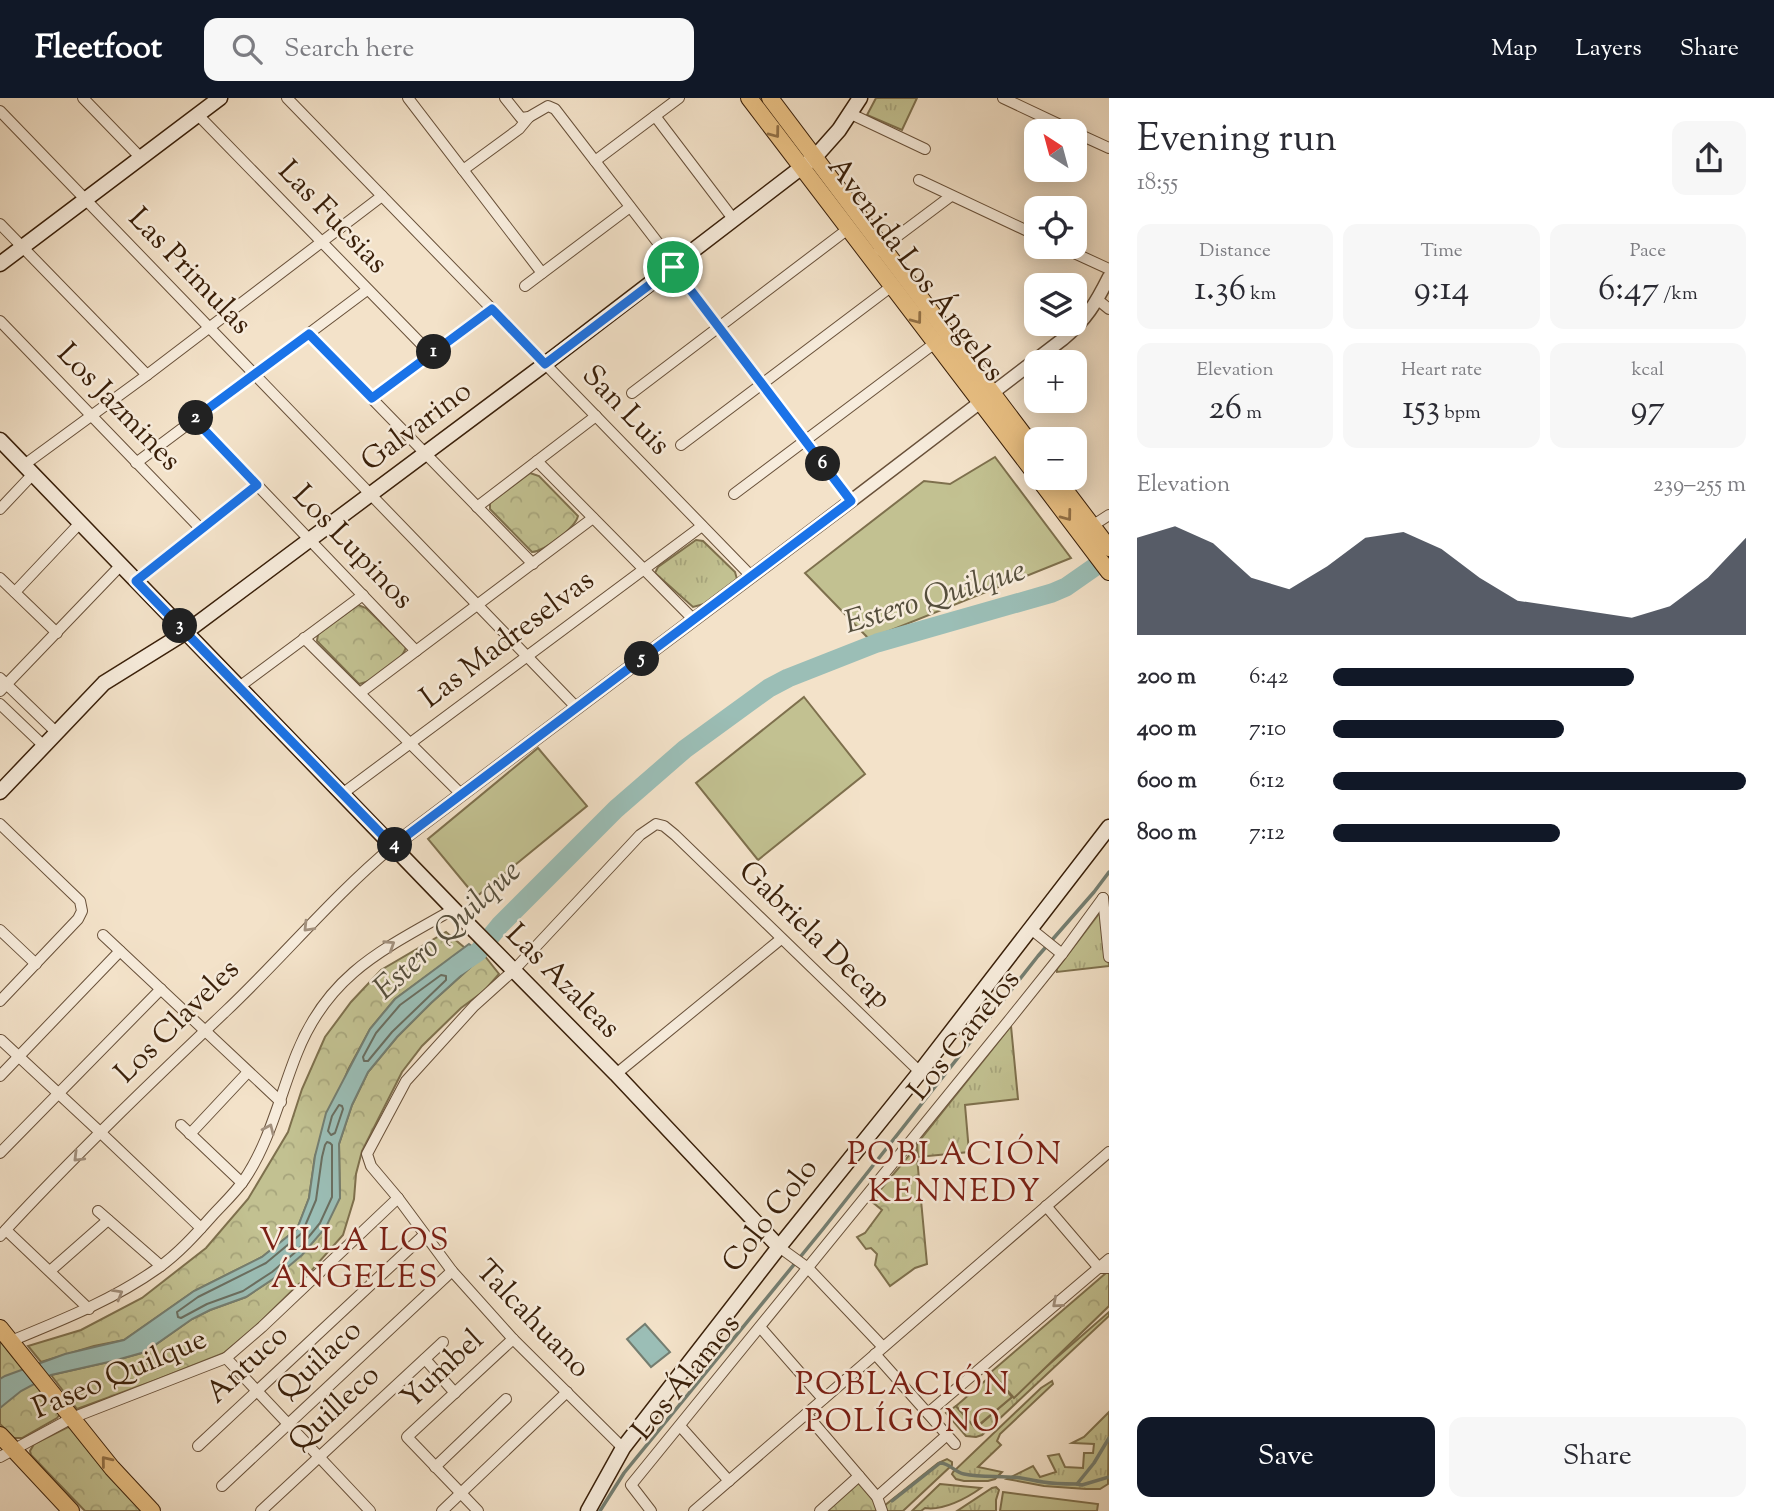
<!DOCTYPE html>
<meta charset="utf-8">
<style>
:root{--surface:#fff;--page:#f7f7f7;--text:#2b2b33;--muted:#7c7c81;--accent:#111827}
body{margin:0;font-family:"Sorts Mill Goudy",serif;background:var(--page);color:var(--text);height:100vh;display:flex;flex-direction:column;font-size:26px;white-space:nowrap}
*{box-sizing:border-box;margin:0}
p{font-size:23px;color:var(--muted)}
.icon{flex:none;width:38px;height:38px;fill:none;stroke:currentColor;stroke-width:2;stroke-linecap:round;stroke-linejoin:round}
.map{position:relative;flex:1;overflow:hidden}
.drawer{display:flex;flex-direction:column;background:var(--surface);width:665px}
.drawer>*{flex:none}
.needle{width:46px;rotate:324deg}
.controls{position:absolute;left:1024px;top:21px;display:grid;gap:14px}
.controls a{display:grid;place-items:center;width:63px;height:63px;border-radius:14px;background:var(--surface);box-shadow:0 4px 18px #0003;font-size:35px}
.pin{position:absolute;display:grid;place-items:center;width:60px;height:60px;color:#fff;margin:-30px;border:4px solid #fff;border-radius:50%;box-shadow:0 2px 7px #0007}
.km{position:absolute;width:35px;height:35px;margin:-18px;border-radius:50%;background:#222;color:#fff;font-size:19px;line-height:35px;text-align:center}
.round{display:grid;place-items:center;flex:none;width:74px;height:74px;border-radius:14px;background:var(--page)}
.overview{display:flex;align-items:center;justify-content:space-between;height:119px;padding:0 28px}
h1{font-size:38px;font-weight:600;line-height:52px}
.metrics{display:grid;grid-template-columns:repeat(3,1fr);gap:10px;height:119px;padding:7px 28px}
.metrics div{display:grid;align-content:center;border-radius:14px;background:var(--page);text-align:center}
.metrics b{font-size:35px;font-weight:600}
.metrics small{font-size:19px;font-weight:400}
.metrics p{font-size:19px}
.chart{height:196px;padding:14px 28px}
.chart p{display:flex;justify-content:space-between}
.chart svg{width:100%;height:126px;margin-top:7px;fill:var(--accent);opacity:.7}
.action{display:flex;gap:14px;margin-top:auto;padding:14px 28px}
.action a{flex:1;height:80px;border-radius:14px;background:var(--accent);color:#fff;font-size:28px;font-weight:600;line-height:80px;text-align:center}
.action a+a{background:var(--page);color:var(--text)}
ul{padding:0 28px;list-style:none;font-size:23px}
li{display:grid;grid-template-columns:112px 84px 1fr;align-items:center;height:52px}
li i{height:18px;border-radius:9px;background:var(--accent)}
header{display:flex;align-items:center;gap:42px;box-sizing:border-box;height:98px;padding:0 35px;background:var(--accent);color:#fff}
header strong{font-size:33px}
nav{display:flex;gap:38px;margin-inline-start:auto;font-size:24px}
.search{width:490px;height:63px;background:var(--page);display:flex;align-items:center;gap:18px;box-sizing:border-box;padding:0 24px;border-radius:14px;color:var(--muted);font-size:26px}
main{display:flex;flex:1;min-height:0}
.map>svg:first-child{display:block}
.grass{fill:url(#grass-tufts);stroke:#7e704d;stroke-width:2}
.park{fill:url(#park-crowns);stroke:#7e704d;stroke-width:2}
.garden{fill:#c2c191;stroke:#7e704d;stroke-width:2}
.water{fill:#9bbeb6;stroke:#747e71;stroke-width:2}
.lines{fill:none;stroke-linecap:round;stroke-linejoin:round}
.shore{stroke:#6a6e60;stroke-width:2}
.stream{stroke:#747e71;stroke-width:3.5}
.river{stroke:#9bbeb6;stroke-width:19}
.minor-casing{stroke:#685039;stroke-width:12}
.tertiary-casing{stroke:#685039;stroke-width:15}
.secondary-casing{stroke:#391f09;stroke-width:17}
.primary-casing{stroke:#391f09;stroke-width:18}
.minor{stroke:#f7ecdc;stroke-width:10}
.tertiary{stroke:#f7ecdc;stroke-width:12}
.secondary{stroke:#f7ecdc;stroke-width:14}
.primary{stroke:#eac184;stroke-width:16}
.oneway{stroke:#927046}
.oneway2{stroke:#a2907d}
.route-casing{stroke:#fff;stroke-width:14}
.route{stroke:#1a73e8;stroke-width:9}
.labels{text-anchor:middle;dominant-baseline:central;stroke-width:5;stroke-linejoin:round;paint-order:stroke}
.street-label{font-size:30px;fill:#391f09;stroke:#f7ecdc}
.water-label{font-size:32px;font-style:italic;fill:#564f3d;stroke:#f7ecdc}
.neighbourhood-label{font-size:32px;letter-spacing:2px;fill:#7a1f14;stroke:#f7ecdc}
</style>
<header>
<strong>Fleetfoot</strong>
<div class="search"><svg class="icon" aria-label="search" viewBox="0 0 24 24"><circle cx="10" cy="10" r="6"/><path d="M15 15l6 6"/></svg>Search here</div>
<nav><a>Map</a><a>Layers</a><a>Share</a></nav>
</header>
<main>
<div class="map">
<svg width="1109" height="1413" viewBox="0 0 1109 1413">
<defs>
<pattern id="grass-tufts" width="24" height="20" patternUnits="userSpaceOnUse" patternTransform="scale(1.75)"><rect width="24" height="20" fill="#c2c191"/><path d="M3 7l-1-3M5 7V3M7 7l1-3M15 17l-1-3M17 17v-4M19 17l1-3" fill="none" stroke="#a7a57c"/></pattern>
<pattern id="park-crowns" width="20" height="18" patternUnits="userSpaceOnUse" patternTransform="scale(1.75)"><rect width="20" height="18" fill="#c2c191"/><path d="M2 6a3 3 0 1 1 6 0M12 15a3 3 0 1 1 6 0" fill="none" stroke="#a7a57c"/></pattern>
</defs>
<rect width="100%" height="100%" fill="#f3e2c9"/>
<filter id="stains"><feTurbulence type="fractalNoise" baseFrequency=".00286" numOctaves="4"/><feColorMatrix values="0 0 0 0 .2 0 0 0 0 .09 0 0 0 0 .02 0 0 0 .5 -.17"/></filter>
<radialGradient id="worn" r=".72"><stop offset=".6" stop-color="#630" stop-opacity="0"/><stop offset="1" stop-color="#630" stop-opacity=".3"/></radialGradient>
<g class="grass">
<polygon points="876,0 917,0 902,32 867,17"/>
<polygon points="696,442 703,443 735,474 737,481 704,506 693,509 655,475 658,469"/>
<polygon points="1104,809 1109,868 1057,874 1057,871"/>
<polygon points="1011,928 1018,1001 965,1007 969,1054 918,1059 917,1046"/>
<polygon points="1109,1214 1109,1218 982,1337 976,1339 966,1338 946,1315 956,1308 976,1330"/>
<polygon points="1052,1283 1053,1286 1000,1336 997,1343 1001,1347 978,1369 1002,1374 995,1381 988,1383 964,1383 956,1381 952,1376 953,1374 1041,1290"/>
<polygon points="1109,1314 1108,1386 1100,1391 1086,1391 1044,1388 1007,1381 1033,1368 1040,1379 1056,1374 1048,1358 1059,1356 1065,1369 1083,1370 1084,1355 1093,1355 1094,1346 1072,1345 1084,1339"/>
<polygon points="947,1361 952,1364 952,1367 903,1413 887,1413 884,1408 938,1365"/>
<path d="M 940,1386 L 981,1390 C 967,1400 943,1413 925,1410 L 921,1413 L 912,1413 Z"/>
<polygon points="996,1389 999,1392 996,1402 996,1413 957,1413 992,1390"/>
</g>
<g class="park">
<path d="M 530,375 L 539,378 L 578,418 C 575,430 545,453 532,454 L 490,411 L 490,405 Z"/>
<path d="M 358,507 L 366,510 L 406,549 C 403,562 373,584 359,586 L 317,543 L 318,536 Z"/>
<polygon points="446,834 465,850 395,901 370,931 348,972 315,1058 309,1100 297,1131 262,1159 194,1193 124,1242 94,1248 41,1264 28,1248 81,1232 142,1200 206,1150 248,1101 288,1034 302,991 325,939 351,904 381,872"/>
<polygon points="484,857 499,876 484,893 461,910 422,948 402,974 362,1053 356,1076 354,1101 343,1137 303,1182 254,1230 224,1255 156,1282 77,1311 51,1277 113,1263 145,1254 192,1221 210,1212 246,1199 276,1179 340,1100 339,1046 352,1007 368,974 397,939 431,905"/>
<polygon points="916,1049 927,1166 915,1170 890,1188 875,1167 877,1156 871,1150 866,1151 857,1139 865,1135 882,1112 871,1103"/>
<polygon points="1106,1175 1109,1175 1109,1208 1014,1300 991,1274"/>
<polygon points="0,1239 60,1316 57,1320 22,1340 14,1340 0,1326"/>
<polygon points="68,1329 73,1330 147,1413 85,1413 31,1357 30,1353 34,1346"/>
<polygon points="859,1378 880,1410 876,1413 820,1413"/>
</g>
<g class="garden">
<polygon points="995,359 1071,460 869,541 805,475 924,383 950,386"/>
<polygon points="804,599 865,676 758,762 696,685"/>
<polygon points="538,650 587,708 476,799 428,741"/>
<polygon points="993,1276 1012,1299 975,1330 956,1308"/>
<polygon points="1003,1394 1098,1406 1097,1413 1000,1413"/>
</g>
<g class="water">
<polygon points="469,846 484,857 431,905 397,939 368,974 352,1007 339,1046 340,1100 326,1129 302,1157 276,1179 246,1199 210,1212 192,1221 145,1254 113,1263 51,1277 21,1293 0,1310 0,1281 5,1278 65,1256 124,1242 194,1193 262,1159 297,1131 309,1100 315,1058 326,1015 370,931 395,901"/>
<polygon points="645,1226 670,1254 651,1269 627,1241"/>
</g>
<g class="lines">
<g class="shore">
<polygon points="441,877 446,878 446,882 392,934 368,963 364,963 363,959 376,935 400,907"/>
<polygon points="339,1007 342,1008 343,1011 335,1035 331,1037 328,1033 332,1018"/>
<polygon points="327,1044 330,1045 332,1047 332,1099 320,1125 298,1152 272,1174 243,1193 207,1206 181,1220 178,1219 177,1214 198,1199 266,1165 302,1135 316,1102 322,1059 325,1047"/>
</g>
<g class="stream">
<polyline points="1077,1386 1082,1387 1109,1379"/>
<path d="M 892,1403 L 940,1365 C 950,1365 954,1374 964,1376 C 983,1380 1002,1377 1021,1380 C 1028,1381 1035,1383 1043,1384 C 1054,1386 1066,1386 1077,1386 L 1094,1365 L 1109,1340"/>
<polyline points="600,1413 624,1375 823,1131 1038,858 1094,794 1109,774"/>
</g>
<polyline class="river" points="457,868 478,854 500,827 616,711 685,651 769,590 788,580 877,545 1052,495 1066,489 1109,459"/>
<defs>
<g id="minor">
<polyline points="83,0 141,60"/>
<polyline points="287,0 752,479"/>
<polyline points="408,0 542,175"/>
<polyline points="505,0 521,20 529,19 548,8 555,11 675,167"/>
<polyline points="1003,0 1073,33"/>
<polyline points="0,13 577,610"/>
<polyline points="851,16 925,51"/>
<polyline points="198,17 431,256"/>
<polyline points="655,18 734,122"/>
<polyline points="1074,34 1109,50"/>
<polyline points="595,63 679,0"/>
<polyline points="463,72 519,31 529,19"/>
<polyline points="919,82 1036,137"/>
<polyline points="0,126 147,277"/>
<polyline points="1061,149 1109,171"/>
<polyline points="879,152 951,98"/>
<polyline points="673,169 851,403"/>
<polyline points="525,188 630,109"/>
<polyline points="1098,202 1109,211"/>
<polyline points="0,223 201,431"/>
<polyline points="309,236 533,466"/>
<polyline points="632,295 848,131"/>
<polyline points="372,300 492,211"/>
<polyline points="194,321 416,553"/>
<polyline points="681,347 892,188"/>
<polyline points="537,363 694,522"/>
<polyline points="136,365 367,192"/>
<polyline points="24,367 147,277 382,98"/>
<polyline points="734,396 935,245"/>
<polyline points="477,409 596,318"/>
<polyline points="0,411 33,376"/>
<polyline points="1092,428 1109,417"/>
<polyline points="0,480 57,535"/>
<polyline points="136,483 257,387"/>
<polyline points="15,494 80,425"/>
<polyline points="304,540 462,697"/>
<polyline points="0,580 56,634"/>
<polyline points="239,589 363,497"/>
<polyline points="0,593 121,467"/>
<polyline points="360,595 593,420"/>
<polyline points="0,606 44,648"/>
<polyline points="342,696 702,428"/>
<polyline points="0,726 80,803 82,813 78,821 0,903"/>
<polyline points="1103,800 1109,859"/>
<polyline points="1031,831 1062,856"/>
<polyline points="0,832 36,866"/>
<polyline points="103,837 281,1004"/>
<polyline points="1,942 101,1035 201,1130"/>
<polyline points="616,976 781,841"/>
<polyline points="0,978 120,853"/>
<polyline points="181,1027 242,1085"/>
<polyline points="190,1036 248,974"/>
<polyline points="0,1055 161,891"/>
<polyline points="1046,1108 1099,1170 1109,1170"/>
<polyline points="98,1113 161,1168"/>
<polyline points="6,1132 89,1211"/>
<path d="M 0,1138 C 72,1060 149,986 226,913 C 283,859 333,798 393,748"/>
<polyline points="779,1149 808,1170 883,1249"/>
<polyline points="50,1173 108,1122"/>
<polyline points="760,1229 823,1301"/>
<path d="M 11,1243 C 62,1222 113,1202 158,1170 C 178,1156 196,1136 212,1118 C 222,1107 235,1095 244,1082 C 270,1044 280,997 297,955 C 329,875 384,851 454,811"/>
<polyline points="875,1256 955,1346"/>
<polyline points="226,1260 370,1413"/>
<polyline points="425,1261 455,1295"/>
<polyline points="928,1315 1109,1161"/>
<polyline points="806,1316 877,1399 882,1413"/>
<polyline points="680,1328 729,1383"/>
<polyline points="198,1348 424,1137"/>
<polyline points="623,1350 513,1241 452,1173 398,1100 371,1068 367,1056 406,983 474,908 514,872 640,737 656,726 664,728 675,737 920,974"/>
<polyline points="0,1359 72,1320 226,1260 262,1229 398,1100"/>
<polyline points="435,1369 506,1301"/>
<polyline points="222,1388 452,1173"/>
<polyline points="877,1399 947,1337"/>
<polyline points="261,1413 443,1244"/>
<polyline points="442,1413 567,1294"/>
<polyline points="478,1413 407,1339 513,1241"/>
<polyline points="651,1413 631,1387 1010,921 1062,856 1103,800"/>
<polyline points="694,1413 1109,1054"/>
<polyline points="820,1413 859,1378"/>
</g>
<path id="tertiary" d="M 393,748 L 851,403 L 1063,241 C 1086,222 1096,205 1109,179"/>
<g id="secondary">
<polyline points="0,166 220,0"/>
<polyline points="0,342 466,824 616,976 779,1149"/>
<polyline points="0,694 104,585 186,534 545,266 815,59 839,32 860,0"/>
<polyline points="588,1413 623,1350 779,1149 920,974 1109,729"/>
</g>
<g id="primary">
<polyline points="749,0 1036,377"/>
<polyline points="770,0 1036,353"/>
<polyline points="1038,380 1109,474"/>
<polyline points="1056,380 1109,450"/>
<polyline points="0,1230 112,1370 152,1413"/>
<polyline points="0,1337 71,1413"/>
</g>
</defs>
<use href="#minor" class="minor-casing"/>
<use href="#tertiary" class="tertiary-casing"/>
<use href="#secondary" class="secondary-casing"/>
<use href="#primary" class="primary-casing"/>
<use href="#minor" class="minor"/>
<use href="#tertiary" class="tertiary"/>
<use href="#secondary" class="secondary"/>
<use href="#primary" class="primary"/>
</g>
<defs><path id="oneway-chevron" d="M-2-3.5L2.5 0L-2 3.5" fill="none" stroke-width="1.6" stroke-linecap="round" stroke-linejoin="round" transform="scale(1.75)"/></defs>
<g class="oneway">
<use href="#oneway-chevron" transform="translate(775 35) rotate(53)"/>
<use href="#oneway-chevron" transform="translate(917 221) rotate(53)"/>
<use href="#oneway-chevron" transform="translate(1067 418) rotate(53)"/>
<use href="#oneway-chevron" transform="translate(106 1363) rotate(-129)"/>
</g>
<g class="oneway2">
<use href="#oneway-chevron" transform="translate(308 829) rotate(134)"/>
<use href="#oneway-chevron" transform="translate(390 847) rotate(-33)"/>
<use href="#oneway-chevron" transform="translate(269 1031) rotate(-66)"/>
<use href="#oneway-chevron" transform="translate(78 1059) rotate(135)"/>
<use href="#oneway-chevron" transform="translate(118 1196) rotate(-30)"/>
<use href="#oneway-chevron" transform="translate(1057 1205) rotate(139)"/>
</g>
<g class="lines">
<defs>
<polygon id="route" points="673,169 851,403 393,748 136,483 257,387 194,321 309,236 372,300 492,211 545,266"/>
</defs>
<use href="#route" class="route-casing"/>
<use href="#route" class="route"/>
</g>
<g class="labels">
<g class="street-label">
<text transform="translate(332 120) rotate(46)">Las Fucsias</text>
<text transform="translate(915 172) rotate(53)">Avenida Los Ángeles</text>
<text transform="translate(189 174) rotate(46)">Las Primulas</text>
<text transform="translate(118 310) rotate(46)">Los Jazmines</text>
<text transform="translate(625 313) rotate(46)">San Luis</text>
<text transform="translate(417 329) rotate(-37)">Galvarino</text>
<text transform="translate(352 450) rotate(46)">Los Lupinos</text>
<text transform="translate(508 542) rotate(-37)">Las Madreselvas</text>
<text transform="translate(814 838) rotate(44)">Gabriela Decap</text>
<text transform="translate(562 884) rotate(45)">Las Azaleas</text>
<text transform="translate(178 924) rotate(-45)">Los Claveles</text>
<text transform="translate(965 938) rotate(-51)">Los Canelos</text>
<text transform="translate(771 1118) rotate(-52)">Colo Colo</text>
<text transform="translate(532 1222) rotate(46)">Talcahuano</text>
<text transform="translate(320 1263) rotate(-43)">Quilaco</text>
<text transform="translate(248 1267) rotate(-43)">Antuco</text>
<text transform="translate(443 1272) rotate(-43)">Yumbel</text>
<text transform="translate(120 1277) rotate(-23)">Paseo Quilque</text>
<text transform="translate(687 1280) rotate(-51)">Los Álamos</text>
<text transform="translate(335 1311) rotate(-43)">Quilleco</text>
</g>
<g class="water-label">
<text transform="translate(935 500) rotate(-17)">Estero Quilque</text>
<text transform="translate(448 833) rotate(-43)">Estero Quilque</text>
</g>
<g class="neighbourhood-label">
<text x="955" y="1058">POBLACIÓN<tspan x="955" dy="37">KENNEDY</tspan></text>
<text x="355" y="1144">VILLA LOS<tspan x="355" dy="37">ÁNGELES</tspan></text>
<text x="903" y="1288">POBLACIÓN<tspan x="903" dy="37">POLÍGONO</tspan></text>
</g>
</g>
<rect width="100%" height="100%" filter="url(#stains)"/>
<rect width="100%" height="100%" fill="url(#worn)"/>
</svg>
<div class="controls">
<a><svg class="needle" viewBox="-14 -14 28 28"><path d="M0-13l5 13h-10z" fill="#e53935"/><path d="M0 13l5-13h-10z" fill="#7c7c81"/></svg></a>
<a><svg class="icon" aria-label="locate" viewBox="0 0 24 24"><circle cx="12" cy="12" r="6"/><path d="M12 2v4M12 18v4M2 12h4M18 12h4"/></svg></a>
<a><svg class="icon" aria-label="layers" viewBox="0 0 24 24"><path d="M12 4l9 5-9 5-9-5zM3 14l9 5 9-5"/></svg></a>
<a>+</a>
<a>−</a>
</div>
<div class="pin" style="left:673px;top:169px;background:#1e9e55"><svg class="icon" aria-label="arrive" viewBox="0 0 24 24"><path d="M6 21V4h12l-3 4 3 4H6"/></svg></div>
<b class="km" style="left:434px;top:254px">1</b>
<b class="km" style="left:196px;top:320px">2</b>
<b class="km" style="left:180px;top:528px">3</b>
<b class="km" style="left:395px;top:747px">4</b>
<b class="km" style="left:642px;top:561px">5</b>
<b class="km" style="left:823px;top:366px">6</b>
</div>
<section class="drawer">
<div class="overview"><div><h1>Evening run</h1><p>18:55</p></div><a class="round"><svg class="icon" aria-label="share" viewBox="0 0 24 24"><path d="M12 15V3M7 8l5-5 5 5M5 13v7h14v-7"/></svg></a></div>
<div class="metrics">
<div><p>Distance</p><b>1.36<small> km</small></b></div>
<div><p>Time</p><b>9:14</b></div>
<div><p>Pace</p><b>6:47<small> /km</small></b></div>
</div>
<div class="metrics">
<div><p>Elevation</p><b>26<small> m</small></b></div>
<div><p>Heart rate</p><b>153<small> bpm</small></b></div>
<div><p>kcal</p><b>97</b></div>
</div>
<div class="chart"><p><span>Elevation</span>239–255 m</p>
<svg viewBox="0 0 160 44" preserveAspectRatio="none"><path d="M0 44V10L10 6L20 12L30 24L40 28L50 20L60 10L70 8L80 14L90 24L100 32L110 34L120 36L130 38L140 34L150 24L160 10V44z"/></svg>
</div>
<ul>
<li><b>200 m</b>6:42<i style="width:73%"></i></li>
<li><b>400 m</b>7:10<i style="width:56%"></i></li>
<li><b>600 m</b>6:12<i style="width:100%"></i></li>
<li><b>800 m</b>7:12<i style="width:55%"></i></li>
</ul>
<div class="action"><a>Save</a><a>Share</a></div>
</section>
</main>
